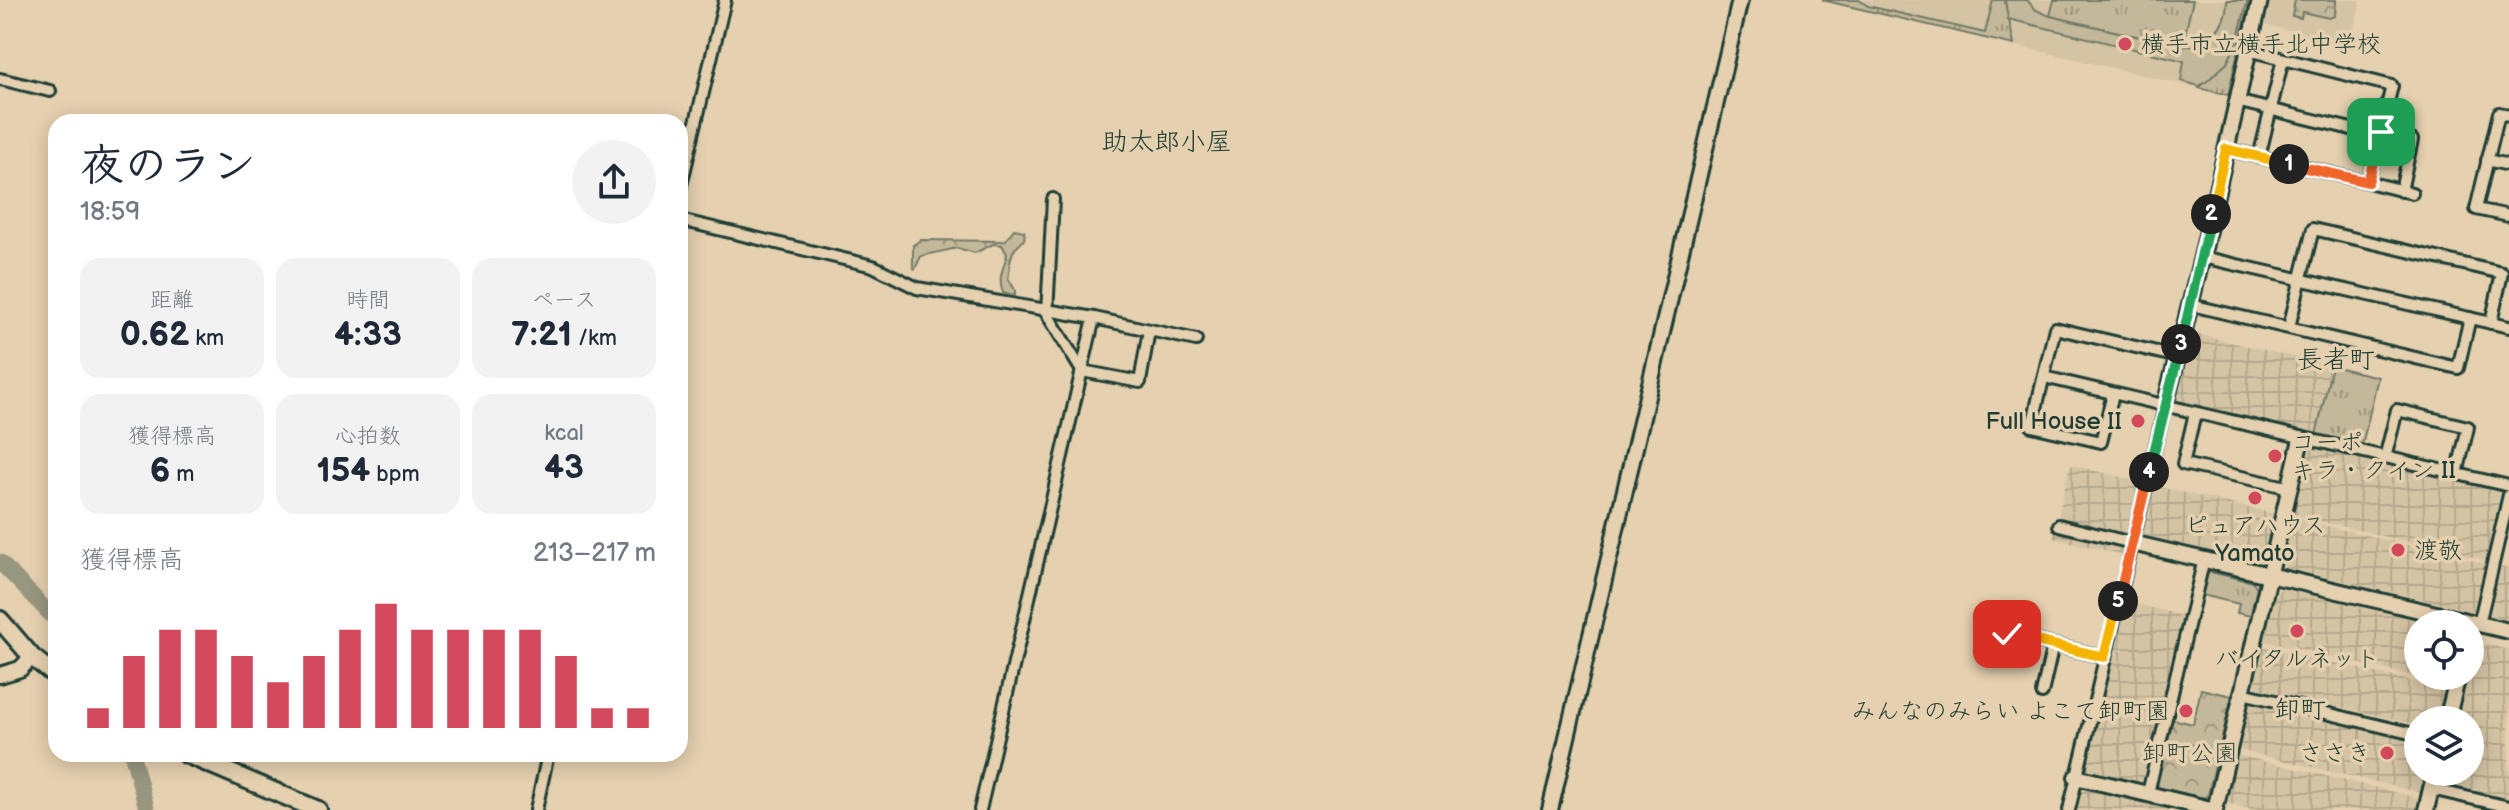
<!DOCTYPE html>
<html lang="ja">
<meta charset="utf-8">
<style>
:root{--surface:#fff;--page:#f2f2f3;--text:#1f2937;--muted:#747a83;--accent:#d1495b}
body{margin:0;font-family:"Balsamiq Sans","Klee One",sans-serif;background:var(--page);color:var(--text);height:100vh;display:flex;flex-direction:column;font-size:30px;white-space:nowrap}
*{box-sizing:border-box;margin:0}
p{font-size:26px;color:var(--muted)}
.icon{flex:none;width:44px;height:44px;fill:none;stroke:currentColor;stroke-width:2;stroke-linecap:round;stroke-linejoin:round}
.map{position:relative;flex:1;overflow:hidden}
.drawer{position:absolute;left:48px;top:114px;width:640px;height:648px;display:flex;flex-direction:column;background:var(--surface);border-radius:24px;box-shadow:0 4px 20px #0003}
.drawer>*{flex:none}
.controls{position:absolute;left:2404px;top:610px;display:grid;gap:16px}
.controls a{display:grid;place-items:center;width:80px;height:80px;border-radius:50%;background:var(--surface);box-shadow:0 4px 20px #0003;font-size:40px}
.pin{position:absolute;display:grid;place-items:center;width:68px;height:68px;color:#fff;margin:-34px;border-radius:16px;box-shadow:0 4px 12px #0006}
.km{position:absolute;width:40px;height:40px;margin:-20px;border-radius:50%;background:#222;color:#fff;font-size:22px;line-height:40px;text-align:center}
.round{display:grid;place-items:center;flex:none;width:84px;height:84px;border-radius:42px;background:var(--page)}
.headline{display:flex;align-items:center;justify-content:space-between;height:136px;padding:0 32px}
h1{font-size:44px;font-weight:700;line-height:60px}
.stats{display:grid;grid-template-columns:repeat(3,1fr);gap:12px;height:136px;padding:8px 32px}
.stats div{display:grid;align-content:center;border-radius:20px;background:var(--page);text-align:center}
.stats b{font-size:34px;font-weight:700}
.stats small{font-size:22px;font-weight:400}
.stats p{font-size:22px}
.chart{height:224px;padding:16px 32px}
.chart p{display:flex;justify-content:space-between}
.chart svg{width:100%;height:144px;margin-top:8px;stroke:var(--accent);stroke-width:6}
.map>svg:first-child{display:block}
.built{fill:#d4c4a4}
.industrial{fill:url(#industrial-grid)}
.grass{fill:url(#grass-tufts);stroke:#727a67;stroke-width:2}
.forest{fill:url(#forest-crowns);stroke:#727a67;stroke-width:2}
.pitch{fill:#c4b89a;stroke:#727a67;stroke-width:2}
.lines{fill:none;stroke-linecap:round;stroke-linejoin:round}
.river{stroke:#97967e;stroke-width:16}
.street-casing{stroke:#1f3d34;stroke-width:16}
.secondary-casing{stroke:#1f3d34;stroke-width:20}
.primary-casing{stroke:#1f3d34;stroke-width:22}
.street{stroke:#e5d0af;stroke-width:10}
.secondary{stroke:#e5d0af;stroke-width:14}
.primary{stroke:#e5d0af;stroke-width:16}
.split-1-casing{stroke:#fff;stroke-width:16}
.split-2-casing{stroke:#fff;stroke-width:16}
.split-3-casing{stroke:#fff;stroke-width:16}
.split-4-casing{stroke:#fff;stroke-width:16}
.split-5-casing{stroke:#fff;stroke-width:16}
.split-6-casing{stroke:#fff;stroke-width:16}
.split-1{stroke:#f0652b;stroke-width:10}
.split-2{stroke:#f5b400;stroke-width:10}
.split-3{stroke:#22a559;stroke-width:10}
.split-4{stroke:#22a559;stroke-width:10}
.split-5{stroke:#f0652b;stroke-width:10}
.split-6{stroke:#f5b400;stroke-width:10}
.poi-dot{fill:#d1495b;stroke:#e5d0af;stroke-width:3}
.labels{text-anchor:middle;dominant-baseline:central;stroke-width:7;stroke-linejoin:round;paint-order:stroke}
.poi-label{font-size:24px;fill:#1f3d34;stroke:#e5d0af;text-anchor:start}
.park-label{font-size:24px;fill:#30493e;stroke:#e5d0af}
.neighbourhood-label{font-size:26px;fill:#1f3d34;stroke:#e5d0af}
</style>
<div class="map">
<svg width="2509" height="810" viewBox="0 0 2509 810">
<defs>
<pattern id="industrial-grid" width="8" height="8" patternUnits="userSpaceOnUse" patternTransform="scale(2)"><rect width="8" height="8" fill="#d4c4a4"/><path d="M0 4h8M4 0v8" fill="none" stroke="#b6a98e"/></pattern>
<pattern id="grass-tufts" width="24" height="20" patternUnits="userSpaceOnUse" patternTransform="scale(2)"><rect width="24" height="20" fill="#c4b89a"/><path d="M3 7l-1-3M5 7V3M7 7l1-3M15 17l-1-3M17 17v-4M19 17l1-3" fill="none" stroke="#9f977e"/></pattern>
<pattern id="forest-crowns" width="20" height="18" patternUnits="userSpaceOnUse" patternTransform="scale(2)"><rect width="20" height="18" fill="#c4b89a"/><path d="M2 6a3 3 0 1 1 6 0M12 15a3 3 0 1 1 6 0" fill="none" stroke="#9f977e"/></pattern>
</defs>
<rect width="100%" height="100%" fill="#e5d0af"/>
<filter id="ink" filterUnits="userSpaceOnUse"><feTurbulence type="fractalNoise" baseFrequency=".0125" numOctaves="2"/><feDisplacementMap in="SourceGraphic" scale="16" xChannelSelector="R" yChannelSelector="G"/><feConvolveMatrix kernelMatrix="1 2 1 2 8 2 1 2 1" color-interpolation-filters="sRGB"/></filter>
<g filter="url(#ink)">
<g class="built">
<polygon points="1822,0 2250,0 2228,95"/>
<polygon points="2267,0 2361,0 2350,45 2262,24"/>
</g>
<g class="industrial">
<polygon points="2188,332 2332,366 2316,435 2176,403 2173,396"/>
<polygon points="2312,446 2500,490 2504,496 2489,561 2294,515 2309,450"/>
<polygon points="2070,465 2143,482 2125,555 2053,538"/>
<polygon points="2151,485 2275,514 2265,557 2259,562 2140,534"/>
<polygon points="2293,518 2488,564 2477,612 2286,568 2282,562"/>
<polygon points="2498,567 2509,569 2509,620 2486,614"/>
<polygon points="2281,589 2432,624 2418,624 2418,676 2448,676 2446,684 2264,641 2275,592"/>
<polygon points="2123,601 2184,616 2145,780 2140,783 2086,771 2082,767"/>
<polygon points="2477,642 2509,650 2509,804 2443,786 2446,772 2470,772 2470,720 2458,720"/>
<polygon points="2262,646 2445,689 2437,720 2418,720 2418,725 2257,688 2254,682"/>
<polygon points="2254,704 2418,742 2418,772 2426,772 2422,793 2238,750 2248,707"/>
<polygon points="2237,755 2420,798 2417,810 2255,810 2230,804 2227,799"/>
<polygon points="2078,786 2183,810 2073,810"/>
</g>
<g class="grass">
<polygon points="1822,0 1859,0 1868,6 1985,33 1993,0 2005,0 2014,45"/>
<polygon points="2054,0 2193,0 2182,47 2050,16"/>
<polygon points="2247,0 2250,0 2228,95 2199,88 2227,63 2236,45"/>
<polygon points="2332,366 2378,377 2362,446 2316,435"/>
<polygon points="2210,572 2253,582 2257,588 2251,616 2237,613 2239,604 2202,595 2206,575"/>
</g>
<g class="forest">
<polygon points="2295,0 2336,0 2335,16 2329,18 2302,12 2301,18 2292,16"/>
<path d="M 1014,229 L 1024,231 C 1027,244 1018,242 1013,252 C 1009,260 1010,270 1008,278 L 1015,290 L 1015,295 L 1003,293 C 997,277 1004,269 1007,254 L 1002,245 L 993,244 L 975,253 L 957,248 L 921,256 L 915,269 L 913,267 L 913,245 L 921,240 L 1005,241 Z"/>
<polygon points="2201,689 2232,696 2208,795 2203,798 2159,788 2156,783 2171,719 2193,724"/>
</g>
<path class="pitch" d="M 2005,0 L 2027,0 L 2036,10 L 2050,16 L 2182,47 C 2209,45 2227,27 2227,0 L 2247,0 L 2247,3 L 2236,45 L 2227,63 L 2206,82 L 2199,86 L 2181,81 L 2184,61 L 2008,19 Z"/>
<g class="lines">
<g class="river">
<polyline points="0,562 56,620"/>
<polyline points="132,754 147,810"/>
</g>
<defs>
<g id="street">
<polyline points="0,79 50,91"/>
<polyline points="2236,101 2380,136"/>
<polyline points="2509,115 2499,113 2476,209 2509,216"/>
<polyline points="2381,132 2412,140 2401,191"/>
<polyline points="2226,149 2368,182 2392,86 2248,50"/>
<polyline points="2259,157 2283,59"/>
<polyline points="2487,160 2509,165"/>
<polyline points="2368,182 2412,193"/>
<polyline points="680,190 725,0"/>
<polyline points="1053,199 1047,314 1082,371 1140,382 1149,330"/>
<polyline points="680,220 873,266 917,288 1094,318 1196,340"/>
<polyline points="2202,257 2509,327"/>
<polyline points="2191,305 2458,368 2470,318"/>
<polyline points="2289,327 2313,229 2502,273 2491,323"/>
<polyline points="2044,377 2509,486"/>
<polyline points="2113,394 2101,442 2032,426 2055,328 2178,357"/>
<polyline points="2195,413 2183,464 2291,488"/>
<polyline points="2385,458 2397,410 2468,427 2457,474"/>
<polyline points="2059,525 2132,543"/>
<polyline points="2479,624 2509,495"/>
<polyline points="2007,634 2104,657"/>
<polyline points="2042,693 2053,645"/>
<polyline points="2242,693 2418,735"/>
<polyline points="2431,789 2509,807"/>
<polyline points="2148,793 2204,559"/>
<polyline points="536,810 548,754"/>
<polyline points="980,810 1094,318"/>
<polyline points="2069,810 2165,406"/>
</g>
<g id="secondary">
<polyline points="2165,406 2202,257 2260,0"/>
<polyline points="2132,543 2509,631"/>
<polyline points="0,675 20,669 32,657"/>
<polyline points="2447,720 2458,676"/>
<polyline points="2076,777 2215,810 2301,439"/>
<polyline points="1550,810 1740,0"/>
<polyline points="2426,810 2435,772"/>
</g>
<g id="primary">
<polyline points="0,620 32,657 56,676"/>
<polyline points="186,754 318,810"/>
</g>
</defs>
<use href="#street" class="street-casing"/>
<use href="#secondary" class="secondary-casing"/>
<use href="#primary" class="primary-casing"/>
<use href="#street" class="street"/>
<use href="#secondary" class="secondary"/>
<use href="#primary" class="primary"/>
</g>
</g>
<g class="lines" filter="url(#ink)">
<defs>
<polyline id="split-1" points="2289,164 2368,182 2381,132"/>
<polyline id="split-2" points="2211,214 2226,149 2289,164"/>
<polyline id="split-3" points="2181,344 2211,214"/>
<polyline id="split-4" points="2149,472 2181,344"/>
<polyline id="split-5" points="2118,601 2149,472"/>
<polyline id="split-6" points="2007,634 2104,657 2118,601"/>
</defs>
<use href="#split-1" class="split-1-casing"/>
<use href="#split-2" class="split-2-casing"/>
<use href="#split-3" class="split-3-casing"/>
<use href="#split-4" class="split-4-casing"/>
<use href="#split-5" class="split-5-casing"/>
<use href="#split-6" class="split-6-casing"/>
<use href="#split-1" class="split-1"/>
<use href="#split-2" class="split-2"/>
<use href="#split-3" class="split-3"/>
<use href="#split-4" class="split-4"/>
<use href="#split-5" class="split-5"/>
<use href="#split-6" class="split-6"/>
</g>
<g class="poi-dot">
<circle cx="2125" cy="44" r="8"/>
<circle cx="2138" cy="421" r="8"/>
<circle cx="2275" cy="456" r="8"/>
<circle cx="2255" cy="498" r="8"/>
<circle cx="2398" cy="550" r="8"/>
<circle cx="2297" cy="631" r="8"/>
<circle cx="2186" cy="711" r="8"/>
<circle cx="2387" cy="753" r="8"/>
</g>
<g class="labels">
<g class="poi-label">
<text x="2141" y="44">横手市立横手北中学校</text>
<text x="2122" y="421" text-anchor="end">Full House II</text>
<text x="2291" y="442">コーポ<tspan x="2291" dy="28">キラ・クイン II</tspan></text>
<text x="2255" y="525" text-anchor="middle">ピュアハウス<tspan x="2255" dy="28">Yamato</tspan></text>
<text x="2414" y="550">渡敬</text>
<text x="2297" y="658" text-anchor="middle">バイタルネット</text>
<text x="2170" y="711" text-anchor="end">みんなのみらい よこて卸町園</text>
<text x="2371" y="753" text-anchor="end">ささき</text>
</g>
<g class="park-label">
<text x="2190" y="753">卸町公園</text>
</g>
<g class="neighbourhood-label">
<text x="1167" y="142">助太郎小屋</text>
<text x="2336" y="360">長者町</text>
<text x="2300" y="710">卸町</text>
</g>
</g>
</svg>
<div class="controls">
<a><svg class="icon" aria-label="locate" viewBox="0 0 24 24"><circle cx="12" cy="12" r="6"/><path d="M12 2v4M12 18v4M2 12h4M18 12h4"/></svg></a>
<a><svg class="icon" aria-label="layers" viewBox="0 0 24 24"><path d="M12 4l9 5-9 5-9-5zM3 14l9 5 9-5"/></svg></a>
</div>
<div class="pin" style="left:2381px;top:132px;background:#1e9e55"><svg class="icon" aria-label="arrive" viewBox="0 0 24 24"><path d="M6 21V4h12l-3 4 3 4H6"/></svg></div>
<div class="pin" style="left:2007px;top:634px;background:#d93025"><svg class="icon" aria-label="check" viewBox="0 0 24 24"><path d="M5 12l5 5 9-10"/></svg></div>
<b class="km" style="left:2289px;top:164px">1</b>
<b class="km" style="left:2211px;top:214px">2</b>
<b class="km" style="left:2181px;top:344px">3</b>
<b class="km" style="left:2149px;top:472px">4</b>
<b class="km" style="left:2118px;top:601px">5</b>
<section class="drawer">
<div class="headline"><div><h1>夜のラン</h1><p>18:59</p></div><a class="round"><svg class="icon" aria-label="share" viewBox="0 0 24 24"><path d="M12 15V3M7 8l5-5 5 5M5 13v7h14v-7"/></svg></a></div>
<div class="stats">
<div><p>距離</p><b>0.62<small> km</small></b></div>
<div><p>時間</p><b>4:33</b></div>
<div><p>ペース</p><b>7:21<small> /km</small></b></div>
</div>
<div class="stats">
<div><p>獲得標高</p><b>6<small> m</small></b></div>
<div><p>心拍数</p><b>154<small> bpm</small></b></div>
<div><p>kcal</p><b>43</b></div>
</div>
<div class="chart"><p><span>獲得標高</span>213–217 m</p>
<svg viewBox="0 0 160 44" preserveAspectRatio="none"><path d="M5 44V38M15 44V22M25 44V14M35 44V14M45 44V22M55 44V30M65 44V22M75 44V14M85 44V6M95 44V14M105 44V14M115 44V14M125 44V14M135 44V22M145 44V38M155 44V38"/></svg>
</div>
</section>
</div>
